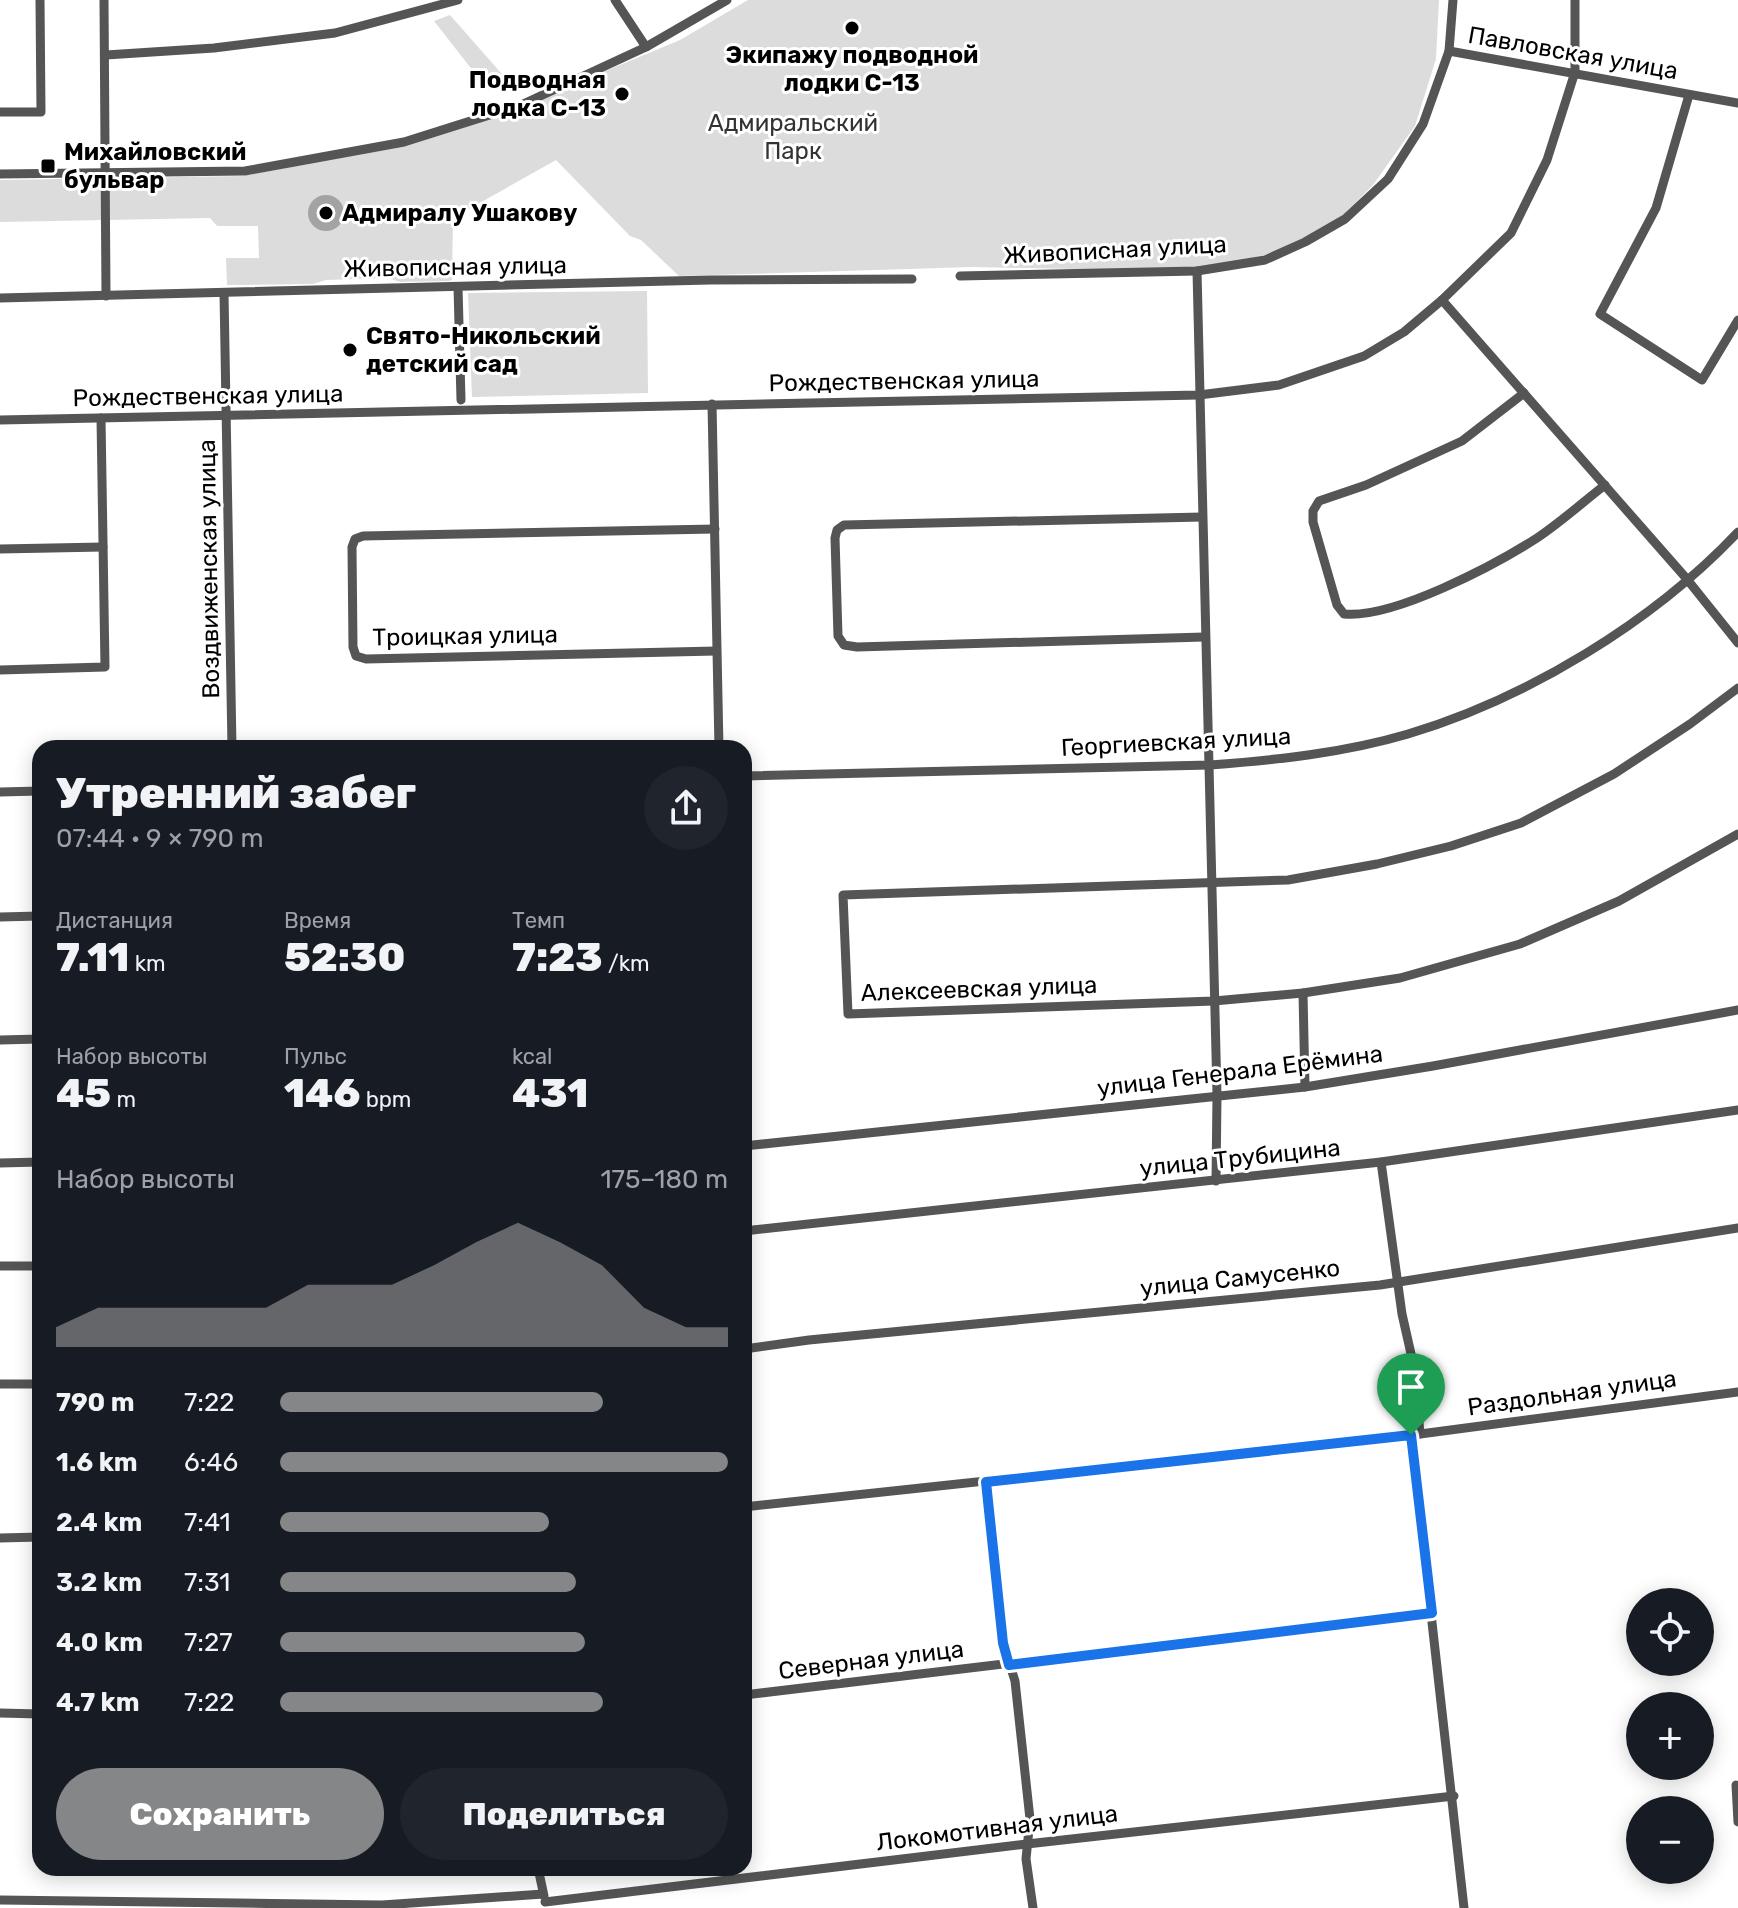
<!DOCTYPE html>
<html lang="ru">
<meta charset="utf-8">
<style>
:root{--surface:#171b24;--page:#20242c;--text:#f1f3f6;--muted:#9ea1a6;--accent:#858687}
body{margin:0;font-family:Rubik,sans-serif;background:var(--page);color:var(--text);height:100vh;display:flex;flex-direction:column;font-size:30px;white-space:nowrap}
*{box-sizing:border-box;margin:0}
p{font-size:26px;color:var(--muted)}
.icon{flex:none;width:44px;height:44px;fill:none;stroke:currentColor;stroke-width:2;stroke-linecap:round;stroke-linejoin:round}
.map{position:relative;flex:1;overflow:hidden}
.panel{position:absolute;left:32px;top:740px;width:720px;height:1136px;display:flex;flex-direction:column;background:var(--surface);border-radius:24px;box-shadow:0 4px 20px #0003}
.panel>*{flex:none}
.tools{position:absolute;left:1626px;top:1588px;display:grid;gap:16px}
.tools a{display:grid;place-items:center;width:88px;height:88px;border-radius:50%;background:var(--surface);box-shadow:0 4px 20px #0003;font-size:40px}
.pin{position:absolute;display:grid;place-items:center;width:68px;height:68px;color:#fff;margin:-82px -34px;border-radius:50% 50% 50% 0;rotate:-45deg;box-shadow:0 0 8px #0007}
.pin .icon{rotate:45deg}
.round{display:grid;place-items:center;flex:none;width:84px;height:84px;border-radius:42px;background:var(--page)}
.summary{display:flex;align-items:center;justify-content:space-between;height:136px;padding:0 24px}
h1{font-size:44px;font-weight:800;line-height:60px}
.stats{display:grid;grid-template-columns:repeat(3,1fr);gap:12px;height:136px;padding:8px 24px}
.stats div{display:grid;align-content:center}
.stats b{font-size:40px;font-weight:800}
.stats small{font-size:22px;font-weight:400}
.stats p{font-size:22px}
.chart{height:224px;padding:16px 24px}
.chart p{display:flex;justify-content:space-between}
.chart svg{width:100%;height:144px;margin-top:8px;fill:var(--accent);opacity:.7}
.action{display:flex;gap:16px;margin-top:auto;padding:16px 24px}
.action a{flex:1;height:92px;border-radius:48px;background:var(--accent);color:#fff;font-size:32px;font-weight:800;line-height:92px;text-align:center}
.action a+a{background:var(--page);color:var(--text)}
ul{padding:0 24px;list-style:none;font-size:26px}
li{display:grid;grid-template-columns:128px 96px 1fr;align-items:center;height:60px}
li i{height:20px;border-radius:10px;background:var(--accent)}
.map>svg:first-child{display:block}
.green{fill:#dcdcdc}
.water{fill:#a3a3a3}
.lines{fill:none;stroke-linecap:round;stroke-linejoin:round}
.minor{stroke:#555;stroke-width:9}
.route-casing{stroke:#fff;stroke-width:16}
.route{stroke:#1a73e8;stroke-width:10}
.poi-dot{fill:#000;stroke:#fff;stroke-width:3}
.labels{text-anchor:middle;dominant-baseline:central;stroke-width:6;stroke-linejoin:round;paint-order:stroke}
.street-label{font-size:24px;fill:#000;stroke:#fff}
.poi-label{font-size:24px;font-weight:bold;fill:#000;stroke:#fff;text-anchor:start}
.park-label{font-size:24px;fill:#333;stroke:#fff}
</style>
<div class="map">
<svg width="1738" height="1908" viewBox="0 0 1738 1908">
<rect width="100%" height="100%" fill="#fff"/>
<g class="green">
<polygon points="748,0 1439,0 1436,59 1415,126 1373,185 1337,221 1274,253 1203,268 1074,269 972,267 679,276 641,240 630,236 556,160 453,218 452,280 449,281 400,282 388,278 326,280 313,284 227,285 226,258 259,258 258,226 217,226 210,218 0,222 0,180 243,176 404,145 507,112 680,40"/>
<polygon points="450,15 508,81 496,90 488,90 434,21"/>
<polygon points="647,291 648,393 472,397 468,293"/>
</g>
<circle class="water" cx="326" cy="213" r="18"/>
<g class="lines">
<g class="minor">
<polyline points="104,0 106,296"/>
<polyline points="615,0 646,47"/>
<polyline points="1449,51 1738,103"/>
<polyline points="106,55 214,48 335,33 458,0"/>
<polyline points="1689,95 1656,208 1600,314 1702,380 1738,320"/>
<polyline points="0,112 41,112 40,0"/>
<polyline points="0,174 245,171 404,142 521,105 646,47 727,0"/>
<polyline points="1197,271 1217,1095 1216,1181"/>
<polyline points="960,276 1197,271 1265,260 1305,242 1345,219 1388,179 1423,124 1449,51 1453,0"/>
<polyline points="458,287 461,400"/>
<polyline points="224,293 232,748"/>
<polyline points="0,298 710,280 912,279"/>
<polyline points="1442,300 1686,578 1738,643"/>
<path d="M 1524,393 L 1462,441 L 1366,485 L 1319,501 L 1313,511 L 1313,522 L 1337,605 L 1344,614 C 1393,619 1495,565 1537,538 C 1561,522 1583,502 1605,485"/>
<polyline points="712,404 719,748"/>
<polyline points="0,420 1199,395 1279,385 1364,356 1404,332 1442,300 1511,233 1547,160 1575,72 1575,0"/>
<polyline points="1202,517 844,525 837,530 835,538 838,636 844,645 857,647 1204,637"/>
<polyline points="715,529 363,536 355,539 352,547 353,647 356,656 366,659 716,651"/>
<polyline points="0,549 103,547"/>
<polyline points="0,670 105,667 101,418"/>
<polyline points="1738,688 1690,724 1614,774 1521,823 1451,846 1377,864 1288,880 843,895 848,1014 1214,1001 1303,993 1400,978 1520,944 1619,901 1738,834"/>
<path d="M 744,776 L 1210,765 C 1276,760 1344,753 1408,734 C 1528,698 1653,622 1738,532"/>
<polyline points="0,792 40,791"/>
<polyline points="0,917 40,916"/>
<polyline points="1303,993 1305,1087"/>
<polyline points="0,1040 40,1039"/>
<polyline points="744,1146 1305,1087 1433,1066 1738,1010"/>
<polyline points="1381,1162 1402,1314 1414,1367 1420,1434"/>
<polyline points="0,1163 40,1162"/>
<polyline points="744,1231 1381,1162 1738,1110"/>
<polyline points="0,1266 40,1266"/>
<polyline points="744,1349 809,1340 1380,1285 1738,1228"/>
<polyline points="0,1384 40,1384"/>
<polyline points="1411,1435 1464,1908"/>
<polyline points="986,1482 1003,1643 1015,1681 1030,1819 1026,1859 1033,1908"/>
<polyline points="744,1507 1420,1434 1738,1392"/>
<polyline points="0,1538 40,1537"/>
<polyline points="744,1695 1432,1613"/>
<polyline points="0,1713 40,1714"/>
<polyline points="1736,1785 1738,1822"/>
<polyline points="538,1868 544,1896"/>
<polyline points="0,1900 382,1905 543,1894"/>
<polyline points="545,1902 1027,1844 1454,1796"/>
</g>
</g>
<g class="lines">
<defs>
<polygon id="route" points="1411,1435 1432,1613 1009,1665 1003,1643 986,1482"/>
</defs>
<use href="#route" class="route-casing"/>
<use href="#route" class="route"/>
</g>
<g class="poi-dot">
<circle cx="852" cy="28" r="8"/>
<circle cx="622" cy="94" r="8"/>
<rect x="40" y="158" width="16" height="16" rx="4"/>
<circle cx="326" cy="213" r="8"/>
<circle cx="350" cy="350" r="8"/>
</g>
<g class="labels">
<g class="street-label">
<text transform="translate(1573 53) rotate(10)">Павловская улица</text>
<text transform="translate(1115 250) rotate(-3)">Живописная улица</text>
<text transform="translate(455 267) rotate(-1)">Живописная улица</text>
<text transform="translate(904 381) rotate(-1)">Рождественская улица</text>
<text transform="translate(208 396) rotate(-1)">Рождественская улица</text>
<text transform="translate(209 569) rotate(-91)">Воздвиженская улица</text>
<text transform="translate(465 636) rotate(-1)">Троицкая улица</text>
<text transform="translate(1176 742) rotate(-3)">Георгиевская улица</text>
<text transform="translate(979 989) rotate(-2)">Алексеевская улица</text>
<text transform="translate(1240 1071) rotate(-7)">улица Генерала Ерёмина</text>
<text transform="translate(1240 1158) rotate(-6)">улица Трубицина</text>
<text transform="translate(1240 1278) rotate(-6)">улица Самусенко</text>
<text transform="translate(1572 1393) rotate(-8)">Раздольная улица</text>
<text transform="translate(871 1660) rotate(-7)">Северная улица</text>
<text transform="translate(997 1828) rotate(-7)">Локомотивная улица</text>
</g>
<g class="poi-label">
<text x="852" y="55" text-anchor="middle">Экипажу подводной<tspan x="852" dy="28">лодки С-13</tspan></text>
<text x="606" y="80" text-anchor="end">Подводная<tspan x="606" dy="28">лодка С-13</tspan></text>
<text x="64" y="152">Михайловский<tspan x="64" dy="28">бульвар</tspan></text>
<text x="342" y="213">Адмиралу Ушакову</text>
<text x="366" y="336">Свято-Никольский<tspan x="366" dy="28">детский сад</tspan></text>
</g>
<g class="park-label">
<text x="793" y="123">Адмиральский<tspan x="793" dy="28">Парк</tspan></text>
</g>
</g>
</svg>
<div class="tools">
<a><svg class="icon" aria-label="locate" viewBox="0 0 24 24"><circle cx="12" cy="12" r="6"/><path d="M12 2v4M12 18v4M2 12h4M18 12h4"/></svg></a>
<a>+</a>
<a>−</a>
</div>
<div class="pin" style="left:1411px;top:1435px;background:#1e9e55"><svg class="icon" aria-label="arrive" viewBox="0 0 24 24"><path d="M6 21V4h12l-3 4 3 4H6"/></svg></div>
<section class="panel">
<div class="summary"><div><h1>Утренний забег</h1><p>07:44 · 9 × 790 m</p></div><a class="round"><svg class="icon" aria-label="share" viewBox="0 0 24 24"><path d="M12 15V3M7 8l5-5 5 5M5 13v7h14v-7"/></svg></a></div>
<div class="stats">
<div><p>Дистанция</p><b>7.11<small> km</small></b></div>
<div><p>Время</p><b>52:30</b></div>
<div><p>Темп</p><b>7:23<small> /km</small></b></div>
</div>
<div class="stats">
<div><p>Набор высоты</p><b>45<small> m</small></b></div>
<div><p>Пульс</p><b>146<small> bpm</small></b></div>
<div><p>kcal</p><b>431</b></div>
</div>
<div class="chart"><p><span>Набор высоты</span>175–180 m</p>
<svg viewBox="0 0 160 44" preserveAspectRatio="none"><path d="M0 44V38L10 32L20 32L30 32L40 32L50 32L60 25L70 25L80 25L90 19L100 12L110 6L120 12L130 19L140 32L150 38L160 38V44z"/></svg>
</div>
<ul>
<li><b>790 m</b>7:22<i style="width:72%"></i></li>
<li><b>1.6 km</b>6:46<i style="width:100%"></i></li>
<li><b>2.4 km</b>7:41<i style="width:60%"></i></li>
<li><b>3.2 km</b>7:31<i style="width:66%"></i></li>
<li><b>4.0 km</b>7:27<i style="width:68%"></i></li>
<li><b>4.7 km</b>7:22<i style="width:72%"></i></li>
</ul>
<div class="action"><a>Сохранить</a><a>Поделиться</a></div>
</section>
</div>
